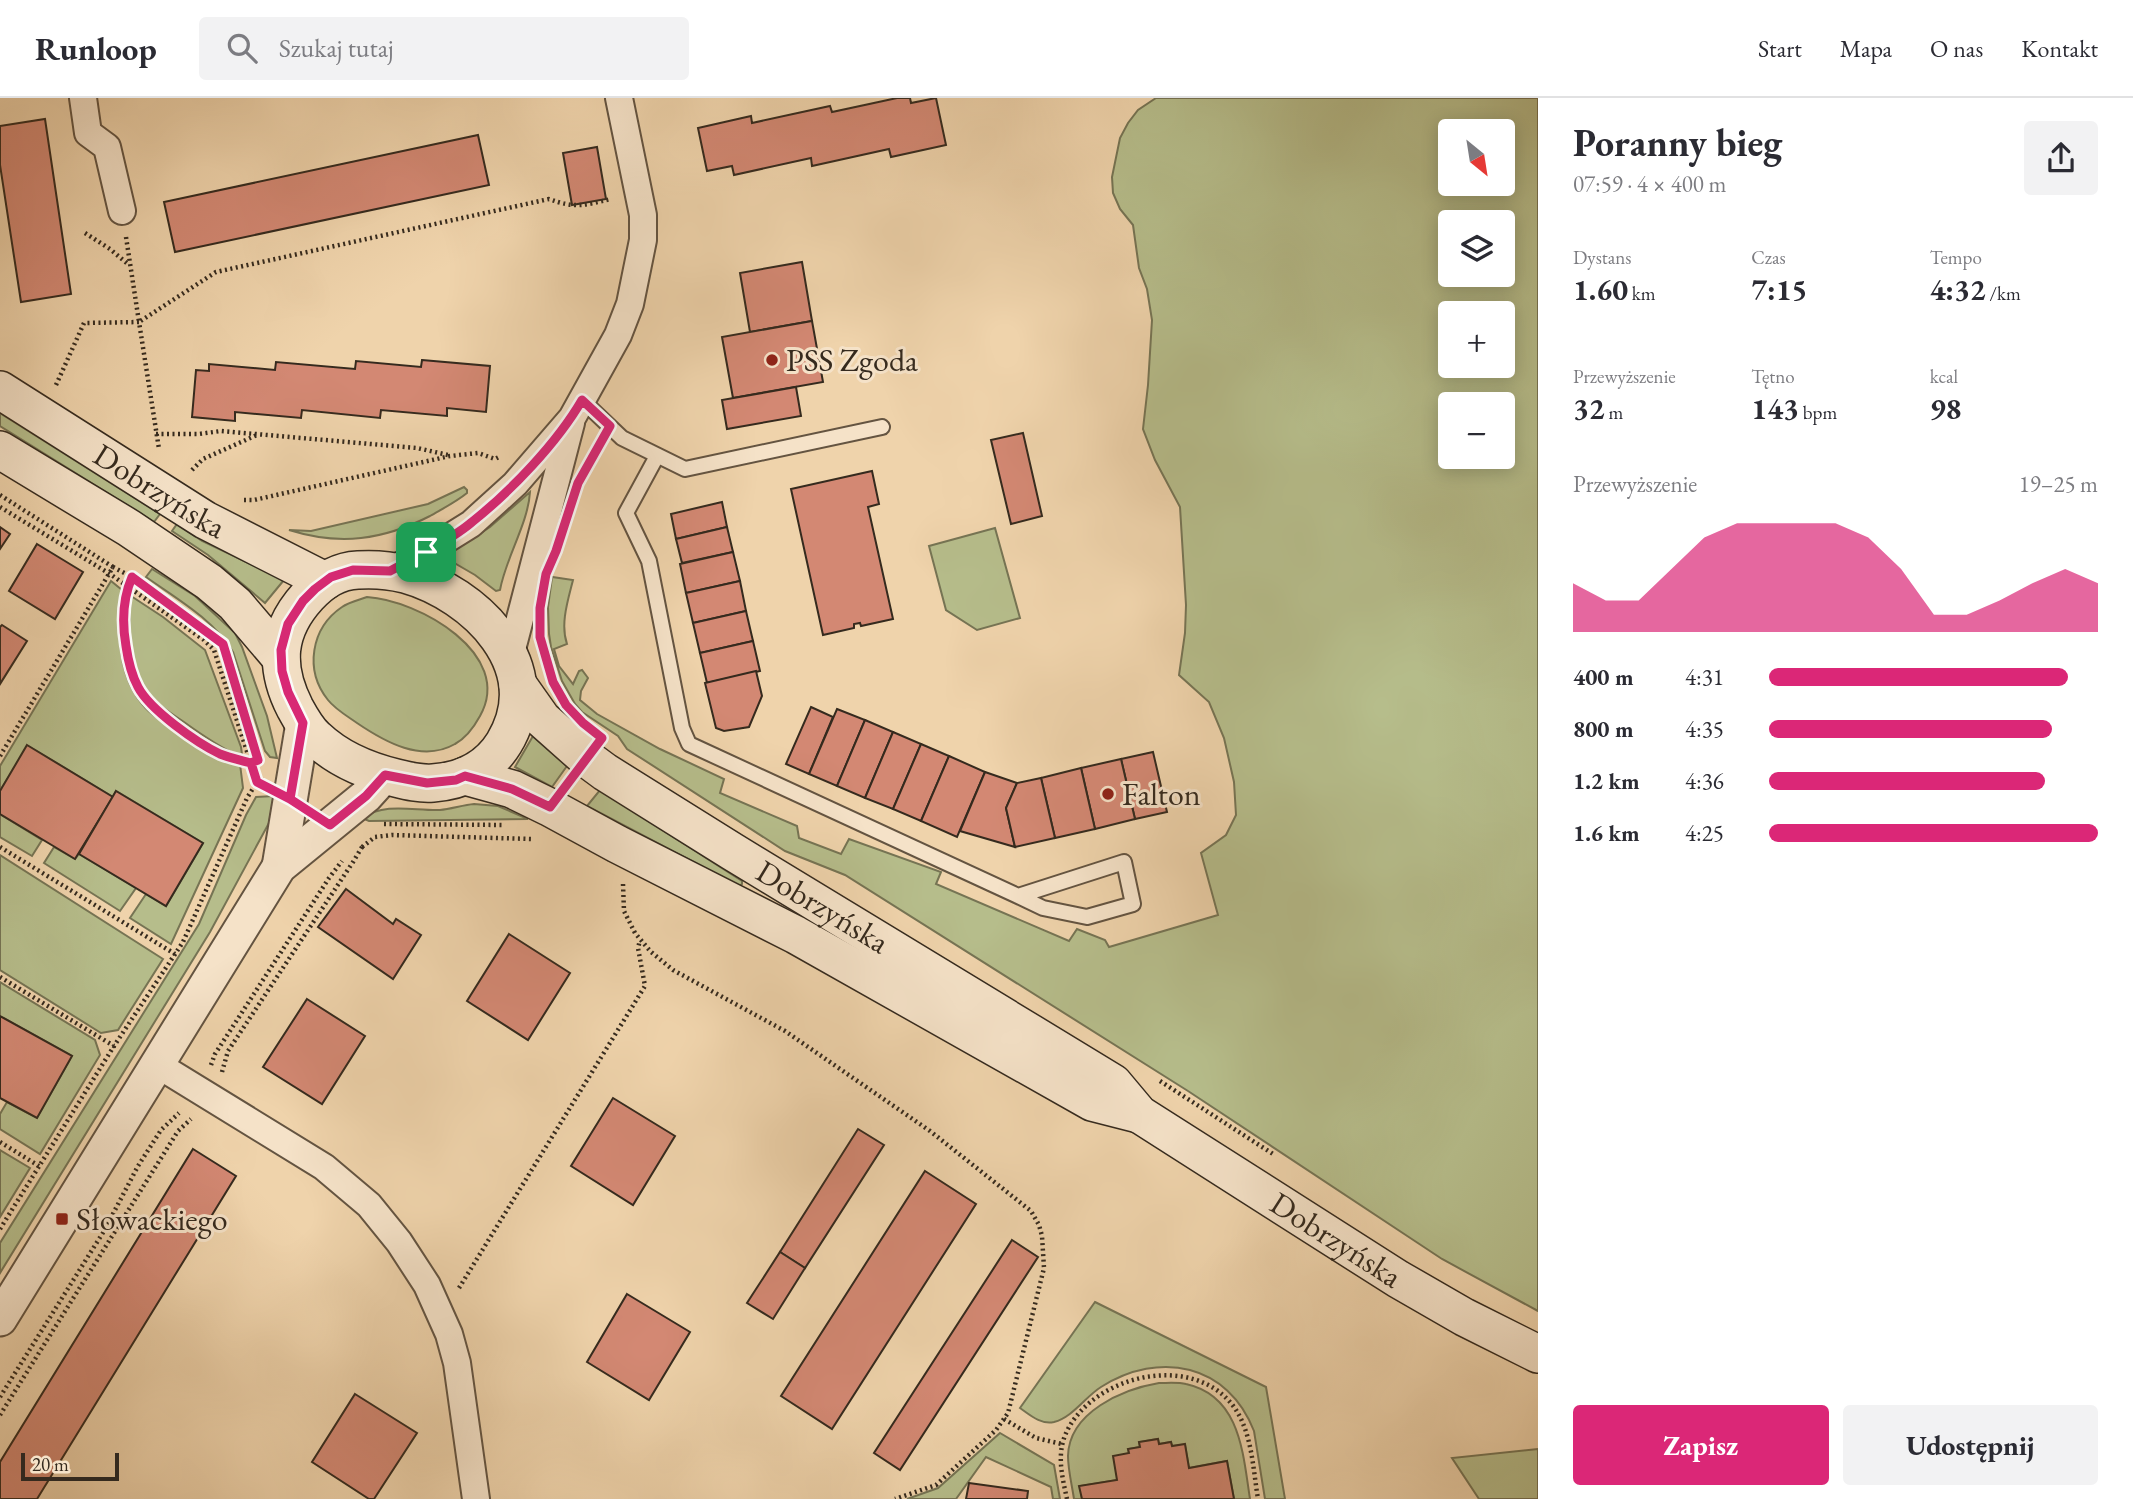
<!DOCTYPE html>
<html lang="pl">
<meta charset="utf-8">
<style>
:root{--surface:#fff;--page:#f2f2f3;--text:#2b2b33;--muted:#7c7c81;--line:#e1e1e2;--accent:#db2777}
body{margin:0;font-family:"EB Garamond",serif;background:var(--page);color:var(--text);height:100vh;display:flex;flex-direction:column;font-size:26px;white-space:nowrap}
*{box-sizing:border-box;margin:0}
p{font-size:23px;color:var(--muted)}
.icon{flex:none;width:38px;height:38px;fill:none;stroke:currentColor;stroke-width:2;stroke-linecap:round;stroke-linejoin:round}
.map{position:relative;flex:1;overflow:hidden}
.drawer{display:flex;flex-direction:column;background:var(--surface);width:595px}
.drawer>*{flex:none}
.needle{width:46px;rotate:150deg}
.fabs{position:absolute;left:1438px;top:21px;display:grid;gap:14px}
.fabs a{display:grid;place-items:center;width:77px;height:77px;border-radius:7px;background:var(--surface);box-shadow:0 4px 18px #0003;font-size:35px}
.scale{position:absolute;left:21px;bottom:18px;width:98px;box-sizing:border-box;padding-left:7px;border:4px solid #352a1e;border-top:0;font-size:19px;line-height:24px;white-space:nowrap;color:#352a1e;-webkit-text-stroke:5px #f5e2c8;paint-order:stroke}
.pin{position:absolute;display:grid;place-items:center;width:60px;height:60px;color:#fff;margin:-30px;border-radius:14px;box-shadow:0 4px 10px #0006}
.round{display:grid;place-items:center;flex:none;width:74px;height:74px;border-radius:7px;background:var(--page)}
.headline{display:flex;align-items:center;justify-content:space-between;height:119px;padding:0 35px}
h1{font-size:38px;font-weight:700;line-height:52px}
.stats{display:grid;grid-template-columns:repeat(3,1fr);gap:10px;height:119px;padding:7px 35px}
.stats div{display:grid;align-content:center}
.stats b{font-size:30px;font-weight:700}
.stats small{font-size:19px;font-weight:400}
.stats p{font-size:19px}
.chart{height:196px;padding:14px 35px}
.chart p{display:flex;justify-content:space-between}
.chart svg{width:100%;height:126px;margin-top:7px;fill:var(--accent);opacity:.7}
.button{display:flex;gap:14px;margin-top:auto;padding:14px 35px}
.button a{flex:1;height:80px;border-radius:7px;background:var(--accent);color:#fff;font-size:28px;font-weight:700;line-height:80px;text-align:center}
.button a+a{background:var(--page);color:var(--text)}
ul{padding:0 35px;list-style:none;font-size:23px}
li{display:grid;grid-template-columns:112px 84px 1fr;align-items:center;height:52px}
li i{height:18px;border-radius:9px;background:var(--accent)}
header{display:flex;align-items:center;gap:42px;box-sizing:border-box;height:98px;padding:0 35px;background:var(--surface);border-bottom:2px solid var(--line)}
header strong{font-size:33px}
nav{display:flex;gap:38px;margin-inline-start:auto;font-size:24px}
.search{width:490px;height:63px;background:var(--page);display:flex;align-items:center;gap:18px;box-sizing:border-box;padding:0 24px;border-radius:7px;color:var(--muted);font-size:26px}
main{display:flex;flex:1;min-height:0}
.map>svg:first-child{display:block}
.green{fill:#b6bd8b;stroke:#767454;stroke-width:2;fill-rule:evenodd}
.building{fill:#d38873;stroke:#352a1e;stroke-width:2}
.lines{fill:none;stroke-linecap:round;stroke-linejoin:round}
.service-casing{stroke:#645441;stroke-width:18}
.minor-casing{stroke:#645441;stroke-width:30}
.tertiary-casing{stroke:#645441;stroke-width:37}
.secondary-casing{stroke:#352a1e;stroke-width:40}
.path{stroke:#352a1e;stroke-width:4.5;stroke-dasharray:2 3.5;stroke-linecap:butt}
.service{stroke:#f5e2c8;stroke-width:14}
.minor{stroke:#f5e2c8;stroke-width:26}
.tertiary{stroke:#f5e2c8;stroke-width:33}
.secondary{stroke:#f5e2c8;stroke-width:37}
.route-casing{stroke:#fff;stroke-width:14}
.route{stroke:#db2777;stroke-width:9}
.poi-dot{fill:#8f2418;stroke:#f5e2c8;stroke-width:2.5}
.labels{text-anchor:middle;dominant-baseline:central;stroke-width:6;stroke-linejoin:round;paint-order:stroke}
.poi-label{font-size:32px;fill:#352a1e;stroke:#f5e2c8;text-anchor:start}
.street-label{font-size:32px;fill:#352a1e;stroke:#f5e2c8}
</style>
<header>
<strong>Runloop</strong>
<div class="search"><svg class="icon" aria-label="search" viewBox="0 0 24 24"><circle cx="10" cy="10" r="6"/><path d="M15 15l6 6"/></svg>Szukaj tutaj</div>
<nav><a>Start</a><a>Mapa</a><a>O nas</a><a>Kontakt</a></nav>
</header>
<main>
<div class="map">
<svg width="1538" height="1401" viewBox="0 0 1538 1401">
<rect width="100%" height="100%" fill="#efd3ab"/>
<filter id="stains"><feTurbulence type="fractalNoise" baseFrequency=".00286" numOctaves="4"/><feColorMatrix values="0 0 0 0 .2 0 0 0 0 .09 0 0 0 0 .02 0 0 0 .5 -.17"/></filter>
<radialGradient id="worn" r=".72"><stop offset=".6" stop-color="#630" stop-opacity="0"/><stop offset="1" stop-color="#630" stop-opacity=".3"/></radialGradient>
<g class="green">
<path d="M 1156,0 L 1538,0 L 1538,1213 L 1442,1161 L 1188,993 L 845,777 L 785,753 L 627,651 L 618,638 L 582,614 L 575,606 L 562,583 L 551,549 L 549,536 L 548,509 L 552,479 L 573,482 C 568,502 560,526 567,546 L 554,551 L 559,568 L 573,586 L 579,573 L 582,572 L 588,580 L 581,593 L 580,602 L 597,616 L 660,651 L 724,681 L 720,695 L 797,728 L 799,740 L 841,756 L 849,741 L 941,774 L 936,786 L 1069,843 L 1077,831 L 1105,842 L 1109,849 L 1218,817 L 1201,755 L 1226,737 L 1236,717 L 1234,684 L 1224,640 L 1209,604 L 1179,577 L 1185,535 L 1186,507 L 1180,409 L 1155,362 L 1143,331 L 1148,287 L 1152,222 L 1147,191 L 1139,170 L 1133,127 L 1120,111 L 1113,95 L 1112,79 L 1120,40 L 1128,25 L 1138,12 ZM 1451,33 L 1503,33 L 1503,86 L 1451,86 ZM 1451,124 L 1503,124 L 1503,177 L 1451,177 ZM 1451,215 L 1503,215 L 1503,268 L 1451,268 ZM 1451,306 L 1503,306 L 1503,359 L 1451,359 Z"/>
<polygon points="0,315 160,416 154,424 0,328"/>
<path d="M 464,389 L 467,392 L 467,395 C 456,404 442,411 430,418 C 383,442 340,448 289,432 L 311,433 L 428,406 Z"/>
<path d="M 530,394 C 528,426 506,459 500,492 L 496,493 L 475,477 L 451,463 L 448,458 L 450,455 L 490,429 Z"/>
<polygon points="177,426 202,443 284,482 265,505 208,457 172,433"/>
<polygon points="995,430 1020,520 977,532 946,512 929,448"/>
<path d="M 152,471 L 195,498 L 235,535 L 242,549 L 267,618 L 277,660 L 270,659 L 265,653 L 233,554 C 213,521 177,501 146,479 Z"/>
<path d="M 111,483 L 122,492 C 117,529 117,577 143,607 C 152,619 170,627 183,635 C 202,648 218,661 240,666 L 243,690 L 171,846 L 130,820 L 146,796 L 166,808 L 203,745 L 116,693 L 113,699 L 28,648 L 0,693 L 0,668 Z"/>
<path d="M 131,498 L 163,519 L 205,552 L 241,649 L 242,656 L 239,658 C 219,649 202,637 184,624 C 172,616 158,608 149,597 C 127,571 128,530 131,498 Z"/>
<path d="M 367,499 C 418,502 515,556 480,618 C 474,629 466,640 455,646 C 422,665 385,644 357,625 C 347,618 335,611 328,602 C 304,572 311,530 342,509 C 349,504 359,502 367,499 Z"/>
<polygon points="533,638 567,668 552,689 515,669"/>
<polygon points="600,692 742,783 742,786 739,788 587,708"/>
<polygon points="274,698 269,725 210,834 0,1175 0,1145 199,826 246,717 256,699"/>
<path d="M 474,706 L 498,708 L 528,721 L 369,723 L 362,720 C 386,704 414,713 440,712 C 451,711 463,707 474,706 Z"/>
<polygon points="0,716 42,742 32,758 0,739"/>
<polygon points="54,749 75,761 79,756 136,790 120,813 44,765"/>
<polygon points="0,757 163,861 118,932 101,935 0,872"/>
<polygon points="0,884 95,942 100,957 40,1056 0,1031 0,1016 7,1004 37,1020 72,958 0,918"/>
<polygon points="0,1052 30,1070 0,1119"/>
<path d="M 1095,1204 L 1266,1289 L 1285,1401 L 1265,1401 L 1254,1333 C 1228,1266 1160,1252 1101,1289 C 1085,1299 1073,1319 1054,1324 C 1041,1327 1030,1317 1020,1310 Z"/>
<path d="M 1159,1285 C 1168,1285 1178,1284 1186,1286 C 1241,1298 1243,1357 1250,1401 L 1234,1401 L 1227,1363 L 1189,1370 L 1185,1347 L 1172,1348 L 1171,1344 L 1159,1346 L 1158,1341 L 1139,1344 L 1140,1349 L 1128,1351 L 1129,1355 L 1117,1382 L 1080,1388 L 1082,1401 L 1074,1401 C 1072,1387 1068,1372 1068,1358 C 1069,1314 1123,1291 1159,1285 Z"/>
<polygon points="1000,1335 1054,1367 1060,1401 1053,1401 1051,1389 986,1359 956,1401 907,1401 938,1390"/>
<polygon points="1538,1351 1538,1401 1479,1401 1452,1360"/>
</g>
<g class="building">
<polygon points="897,0 910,0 911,5 936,0 946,47 891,59 889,51 812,68 811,60 734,77 732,68 707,73 698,30 751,18 752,25 830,8 832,14"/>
<polygon points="45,21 71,196 21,204 0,67 0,28"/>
<polygon points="478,37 489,87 175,154 164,104"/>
<polygon points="597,49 606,101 572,107 563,55"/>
<polygon points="802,164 812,223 750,234 740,175"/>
<polygon points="812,223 823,284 733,300 722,239"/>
<polygon points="422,262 490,268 486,314 447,310 447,318 381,312 380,320 302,312 301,320 235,314 235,323 192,319 196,272 209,273 209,266 275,272 276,264 355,271 356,263 421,269"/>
<polygon points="796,289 801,318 727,331 722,302"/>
<polygon points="1023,335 1042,418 1011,426 991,342"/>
<polygon points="872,373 879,406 868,409 893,521 861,528 860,525 854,526 854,530 823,537 791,391"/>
<polygon points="722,404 727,429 676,441 671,416"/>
<polygon points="0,429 10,436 0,451"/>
<polygon points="727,429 733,454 682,465 676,441"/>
<polygon points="37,446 83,474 55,521 9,493"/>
<polygon points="733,454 740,483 686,495 680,466"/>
<polygon points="740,483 746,513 693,525 686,495"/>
<polygon points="746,513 753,543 700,555 693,525"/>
<polygon points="2,527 27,543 0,586 0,529"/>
<polygon points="753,543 760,573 707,585 700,555"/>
<polygon points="756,573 762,598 749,629 724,633 716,630 705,585"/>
<polygon points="811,609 833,619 809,676 786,666"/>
<polygon points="837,611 865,622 837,688 809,676"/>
<polygon points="865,622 893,634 865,700 837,688"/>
<polygon points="893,634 921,646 893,711 865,700"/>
<polygon points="921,646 949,658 921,723 893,711"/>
<polygon points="27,647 113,699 75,761 0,716 0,693"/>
<polygon points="1153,654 1167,714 1135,721 1121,661"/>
<polygon points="949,658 985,674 957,739 921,723"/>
<polygon points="1121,661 1135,721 1095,731 1081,670"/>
<polygon points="1081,670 1095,731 1055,740 1041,680"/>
<polygon points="985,674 1017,685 1006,710 1015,749 960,733"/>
<polygon points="1041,680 1055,740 1015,749 1006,710 1017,685"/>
<polygon points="116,693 203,745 166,808 79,756"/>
<polygon points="346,791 393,826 396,821 421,837 393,881 318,829"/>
<polygon points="509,836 570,875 528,942 467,903"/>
<polygon points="307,901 365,938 322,1006 263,969"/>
<polygon points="0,918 72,958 37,1020 0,1000"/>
<polygon points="613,1000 675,1038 633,1107 571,1068"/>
<polygon points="858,1031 884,1047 805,1170 780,1154"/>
<polygon points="193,1051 236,1078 37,1401 0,1401 0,1364"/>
<polygon points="925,1073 976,1106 832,1331 781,1298"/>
<polygon points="1012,1142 1038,1159 900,1372 874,1355"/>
<polygon points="780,1154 805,1170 773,1221 747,1205"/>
<polygon points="627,1196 690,1234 649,1302 587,1264"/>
<polygon points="355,1296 417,1335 374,1401 369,1401 312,1364"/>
<polygon points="1158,1341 1159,1346 1171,1344 1172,1348 1185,1346 1189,1370 1227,1363 1234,1401 1082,1401 1079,1388 1117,1382 1113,1358 1129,1355 1128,1351 1140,1349 1139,1344"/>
<polygon points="969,1385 1028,1393 1027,1401 966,1401"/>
</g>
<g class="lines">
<defs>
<g id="service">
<polyline points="582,302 622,340 685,371 882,329"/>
<polyline points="657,358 626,415 649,463 682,630 689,646 1018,798 1043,810 1087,819 1133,806 1124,764 1018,798"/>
</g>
<g id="minor">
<polyline points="83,0 88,35 107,49 122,113"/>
<polyline points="390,473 426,454 471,426 515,386 572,320 618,237 630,206 643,142 643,117 619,0"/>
<polyline points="510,559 571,325"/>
<polyline points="158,967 324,1069 369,1107 399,1144 427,1187 449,1236 457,1265 476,1401"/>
</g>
<g id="tertiary">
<polyline points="279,769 303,625"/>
<polyline points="0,1221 279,769 366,698 385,677"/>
</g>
<g id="secondary">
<path id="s1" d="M 0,292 L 205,422 L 325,483"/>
<polyline points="0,352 129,430 209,484 235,506 281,560"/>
<path d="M 358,472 C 374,471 389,472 405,476 C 476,496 550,569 504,645 C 488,671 461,683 433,685 C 420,686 408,683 396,680 C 367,673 338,661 316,640 C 307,632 301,621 295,610 C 274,569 276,533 308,498 C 322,483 337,473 358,472 Z"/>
<path id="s2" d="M 518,587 L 542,621 L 586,660 L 605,674 L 733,754 L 1113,985 L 1139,1016 L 1398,1181 L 1464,1219 L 1538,1256"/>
<polyline points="465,678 512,691 549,709 617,746 796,837 1092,1004 1139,1016"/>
</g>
</defs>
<use href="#service" class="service-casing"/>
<use href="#minor" class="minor-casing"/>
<use href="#tertiary" class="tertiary-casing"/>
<use href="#secondary" class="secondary-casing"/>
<g class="path">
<polyline points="85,135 110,151 129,167"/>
<path d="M 126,139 L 139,224 L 216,174 L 549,101 C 576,111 585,107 611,101"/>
<polyline points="56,287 84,225 139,224 159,351"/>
<polyline points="156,336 199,336 221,333 417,350 448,357"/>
<polyline points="192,372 203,361 257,337"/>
<polyline points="0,397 113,469"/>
<polyline points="244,402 254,402 450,358 478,355 495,361 499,359"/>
<polyline points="0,409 110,476 204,542 214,552 257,684 261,686"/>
<path d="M 214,539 L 132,479 C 123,501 122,525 126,548 C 128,562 131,576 138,589 C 150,612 197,645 221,656 C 230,660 241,662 251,665 L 258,662"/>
<polyline points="224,550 258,662 264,666"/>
<polyline points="0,658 113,469 132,479 134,476"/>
<polyline points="384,726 505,727"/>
<polyline points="0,749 175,856"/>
<polyline points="362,749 375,739 392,737 531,741"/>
<polyline points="623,786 624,813 635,835 651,854 673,872 785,933 930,1033 1031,1113 1039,1127 1042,1138 1044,1170 1008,1315 996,1332 936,1387 895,1401"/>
<polyline points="0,879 114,948 183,844 247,700 257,684"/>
<polyline points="211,967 215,956 329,780 342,763"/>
<polyline points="222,974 228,953 353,764 362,749 360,748"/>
<polyline points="1160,983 1273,1056"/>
<polyline points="0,1044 39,1068"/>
<polyline points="0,1131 114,948"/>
<polyline points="459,1190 645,888 638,850 640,842"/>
<polyline points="0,1299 104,1133 138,1068 161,1032 179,1015"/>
<polyline points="0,1317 178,1033 191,1021"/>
<polyline points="1004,1321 1036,1340 1062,1346"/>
<path d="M 1067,1401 C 1062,1378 1056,1355 1067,1333 C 1095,1276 1194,1254 1234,1309 C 1252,1334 1253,1371 1258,1401"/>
</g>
<use href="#service" class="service"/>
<use href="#minor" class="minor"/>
<use href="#tertiary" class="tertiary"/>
<use href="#secondary" class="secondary"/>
</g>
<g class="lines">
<defs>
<path id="route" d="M 426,454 L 390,473 L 353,472 L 331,479 L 315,491 L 303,503 L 288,526 L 281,552 L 282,573 L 288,594 L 303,625 L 290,701 L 257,684 L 251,665 C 241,662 230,660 220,656 C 197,645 150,612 138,589 C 131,576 128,562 126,548 C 122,525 123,500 132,479 L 223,546 L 258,662 L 251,665 L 257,684 L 290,701 L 330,727 L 366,698 L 385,677 L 427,685 L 456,682 L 465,678 L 512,691 L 550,709 L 602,640 L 583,625 L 566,607 L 553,584 L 540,539 L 540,510 L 546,476 L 556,453 L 578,385 L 610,328 L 582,302 C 557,345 511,393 472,424 C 458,436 442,445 426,454"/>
</defs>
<use href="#route" class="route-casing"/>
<use href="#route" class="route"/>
</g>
<g class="poi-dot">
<circle cx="772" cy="262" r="7"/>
<circle cx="1108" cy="696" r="7"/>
<rect x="55" y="1114" width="14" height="14" rx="3.5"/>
</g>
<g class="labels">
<g class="poi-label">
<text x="786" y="262">PSS Zgoda</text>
<text x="1122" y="696">Falton</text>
<text x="76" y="1121">Słowackiego</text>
</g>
<g class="street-label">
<text stroke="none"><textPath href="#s1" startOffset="189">Dobrzyńska</textPath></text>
<text stroke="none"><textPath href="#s2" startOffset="380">Dobrzyńska</textPath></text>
<text stroke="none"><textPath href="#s2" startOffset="994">Dobrzyńska</textPath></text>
</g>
</g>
<rect width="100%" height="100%" filter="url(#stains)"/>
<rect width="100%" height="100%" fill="url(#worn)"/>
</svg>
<div class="fabs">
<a><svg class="needle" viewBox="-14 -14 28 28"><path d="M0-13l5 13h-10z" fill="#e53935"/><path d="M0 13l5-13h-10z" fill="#7c7c81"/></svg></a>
<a><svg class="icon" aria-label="layers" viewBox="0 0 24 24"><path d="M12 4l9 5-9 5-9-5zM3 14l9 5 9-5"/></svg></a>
<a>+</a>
<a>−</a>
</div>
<div class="scale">20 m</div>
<div class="pin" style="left:426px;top:454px;background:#1e9e55"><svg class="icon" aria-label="arrive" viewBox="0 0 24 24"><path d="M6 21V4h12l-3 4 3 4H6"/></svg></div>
</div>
<section class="drawer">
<div class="headline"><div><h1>Poranny bieg</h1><p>07:59 · 4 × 400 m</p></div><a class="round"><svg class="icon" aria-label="share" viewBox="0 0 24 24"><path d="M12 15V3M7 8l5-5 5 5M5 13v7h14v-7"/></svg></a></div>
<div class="stats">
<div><p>Dystans</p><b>1.60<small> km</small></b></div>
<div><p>Czas</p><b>7:15</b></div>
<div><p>Tempo</p><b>4:32<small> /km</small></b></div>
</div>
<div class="stats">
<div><p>Przewyższenie</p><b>32<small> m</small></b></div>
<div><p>Tętno</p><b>143<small> bpm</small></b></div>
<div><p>kcal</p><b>98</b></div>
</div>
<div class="chart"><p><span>Przewyższenie</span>19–25 m</p>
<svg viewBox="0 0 160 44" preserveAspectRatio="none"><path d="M0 44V27L10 33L20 33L30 22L40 11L50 6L60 6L70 6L80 6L90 11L100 22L110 38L120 38L130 33L140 27L150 22L160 27V44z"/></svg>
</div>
<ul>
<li><b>400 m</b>4:31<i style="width:91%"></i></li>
<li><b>800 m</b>4:35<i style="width:86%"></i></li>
<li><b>1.2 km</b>4:36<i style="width:84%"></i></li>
<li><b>1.6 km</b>4:25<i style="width:100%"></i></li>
</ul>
<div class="button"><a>Zapisz</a><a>Udostępnij</a></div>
</section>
</main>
